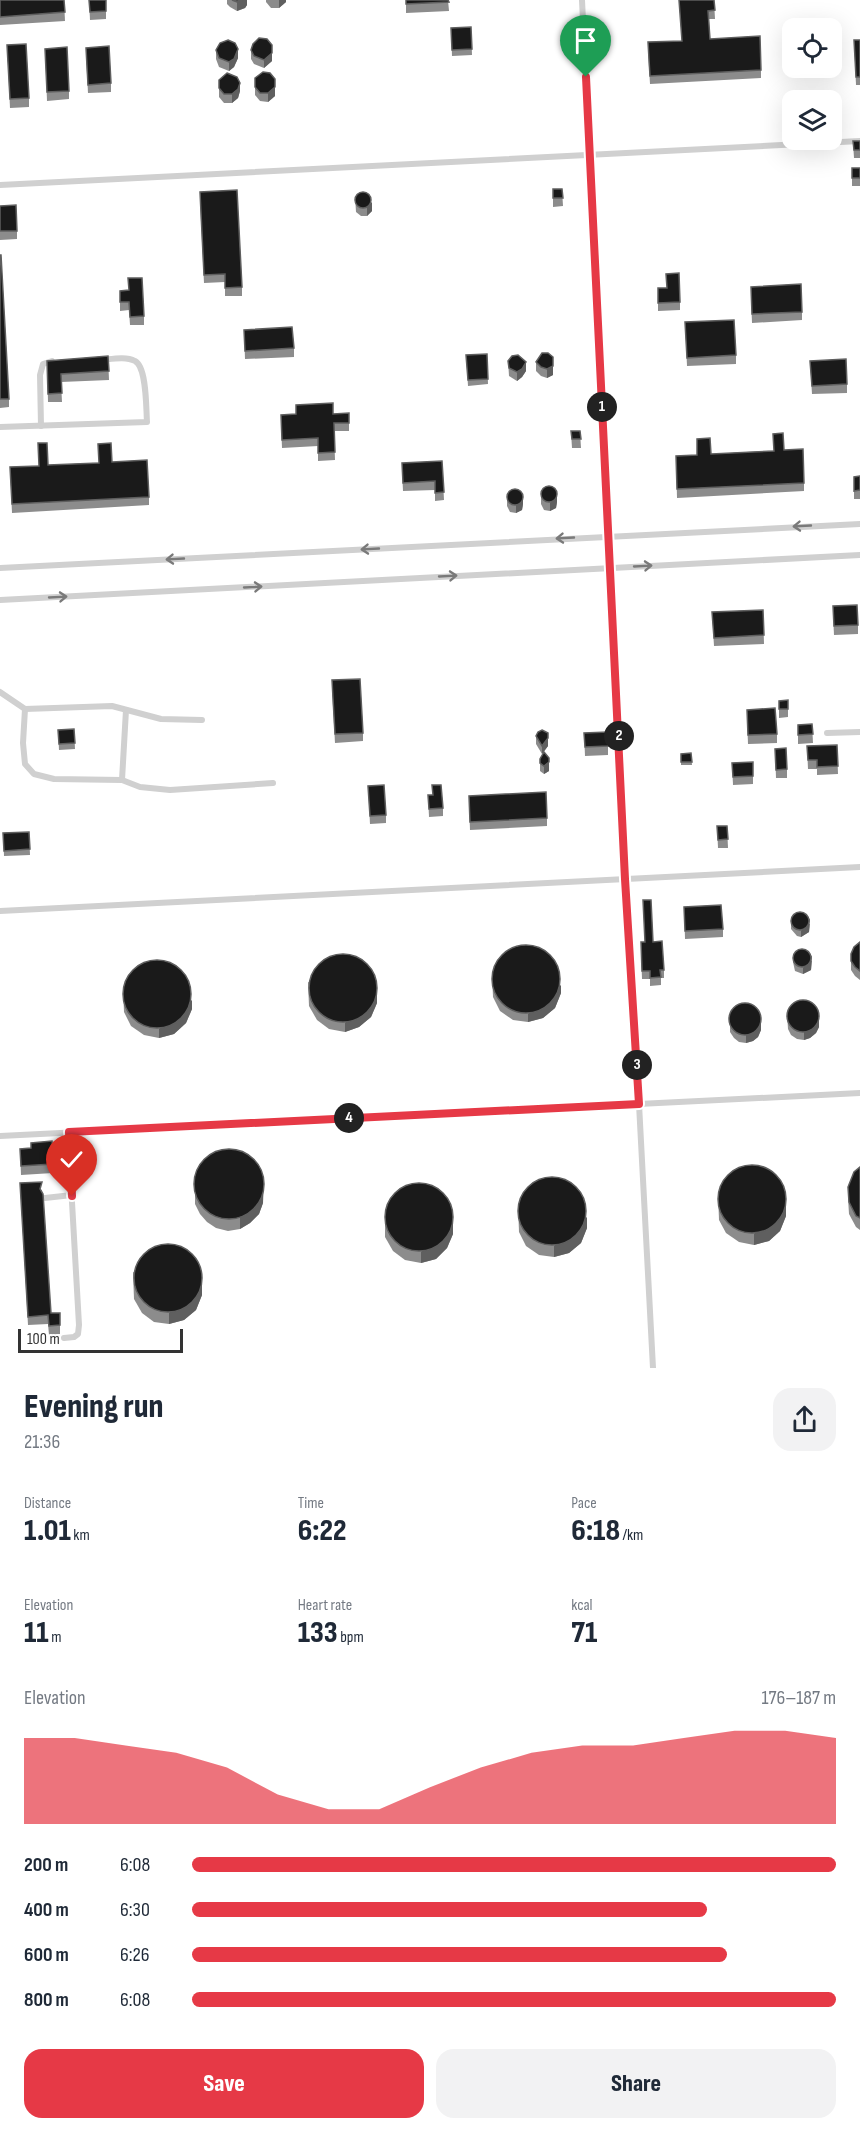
<!DOCTYPE html>
<meta charset="utf-8">
<style>
:root{--surface:#fff;--page:#f2f2f3;--text:#1f2937;--muted:#747a83;--accent:#e63946}
body{margin:0;font-family:"Sofia Sans Condensed",sans-serif;background:var(--page);color:var(--text);height:100vh;display:flex;flex-direction:column;font-size:22px;white-space:nowrap}
*{box-sizing:border-box;margin:0}
p{font-size:20px;color:var(--muted)}
.icon{flex:none;width:33px;height:33px;fill:none;stroke:currentColor;stroke-width:2;stroke-linecap:round;stroke-linejoin:round}
.map{position:relative;height:1368px;overflow:hidden}
.drawer{display:flex;flex-direction:column;background:var(--surface);flex:1}
.drawer>*{flex:none}
.controls{position:absolute;left:782px;top:18px;display:grid;gap:12px}
.controls a{display:grid;place-items:center;width:60px;height:60px;border-radius:12px;background:var(--surface);box-shadow:0 6px 24px #0002;font-size:30px}
.scale{position:absolute;left:18px;bottom:15px;width:165px;box-sizing:border-box;padding-left:6px;border:3px solid #333;border-top:0;font-size:16px;line-height:21px;white-space:nowrap;color:#333;-webkit-text-stroke:4px #fff;paint-order:stroke}
.pin{position:absolute;display:grid;place-items:center;width:51px;height:51px;color:#fff;margin:-62px -26px;border-radius:50% 50% 50% 0;rotate:-45deg;box-shadow:0 0 6px #0007}
.pin .icon{rotate:45deg}
.km{position:absolute;width:30px;height:30px;margin:-15px;border-radius:50%;background:#222;color:#fff;font-size:16px;line-height:30px;text-align:center}
.round{display:grid;place-items:center;flex:none;width:63px;height:63px;border-radius:18px;background:var(--page)}
.head{display:flex;align-items:center;justify-content:space-between;height:102px;padding:0 24px}
h1{font-size:33px;font-weight:800;line-height:45px}
.metrics{display:grid;grid-template-columns:repeat(3,1fr);gap:9px;height:102px;padding:6px 24px}
.metrics div{display:grid;align-content:center}
.metrics b{font-size:30px;font-weight:800}
.metrics small{font-size:16px;font-weight:400}
.metrics p{font-size:16px}
.chart{height:168px;padding:12px 24px}
.chart p{display:flex;justify-content:space-between}
.chart svg{width:100%;height:108px;margin-top:6px;fill:var(--accent);opacity:.7}
.action{display:flex;gap:12px;margin-top:auto;padding:12px 24px}
.action a{flex:1;height:69px;border-radius:18px;background:var(--accent);color:#fff;font-size:24px;font-weight:800;line-height:69px;text-align:center}
.action a+a{background:var(--page);color:var(--text)}
ul{padding:0 24px;list-style:none;font-size:20px}
li{display:grid;grid-template-columns:96px 72px 1fr;align-items:center;height:45px}
li i{height:15px;border-radius:8px;background:var(--accent)}
.map>svg:first-child{display:block}
.lines{fill:none;stroke-linecap:round;stroke-linejoin:round}
.lane{stroke:#d0d0d0;stroke-width:6}
.wall{fill:#8c8c8c}
.shaded-wall{fill:#5f5f5f}
.building{fill:#1a1a1a;stroke:#5f5f5f;stroke-width:1.5}
.oneway{stroke:#7a7a7a}
.route-casing{stroke:#fff;stroke-width:12}
.route{stroke:#e63946;stroke-width:8}
</style>
<div class="map">
<svg width="860" height="1368" viewBox="0 0 860 1368">
<rect width="100%" height="100%" fill="#fff"/>
<g class="lines">
<g class="lane">
<polyline points="582,0 625,879 639,1104 653,1368"/>
<polyline points="0,185 860,141"/>
<polyline points="41,426 40,375 43,364 52,361"/>
<path d="M 0,427 L 147,422 C 146,409 147,367 135,361 C 126,356 112,359 101,360"/>
<polyline points="0,568 860,524"/>
<polyline points="0,600 860,555"/>
<polyline points="0,692 25,709 112,706 161,719 202,720"/>
<polyline points="25,709 23,743 25,764 34,774 54,779 122,780 140,787 170,790 273,783"/>
<polyline points="827,733 860,732"/>
<polyline points="122,780 126,710"/>
<polyline points="0,911 860,867"/>
<polyline points="0,1136 860,1093"/>
<polyline points="45,1198 72,1195"/>
<polyline points="64,1338 74,1337 78,1334 79,1325 68,1132"/>
</g>
</g>
<g class="wall">
<polygon points="0,0 64,0 65,21 0,25"/>
<polygon points="89,0 106,0 106,19 90,20"/>
<polygon points="227,0 247,0 247,5 245,8 237,11 230,7 227,4"/>
<polygon points="266,0 286,0 286,2 279,8 271,8 266,2"/>
<polygon points="406,0 448,0 449,11 406,13"/>
<polygon points="679,0 714,0 715,19 709,19 710,39 761,70 761,78 650,84 648,51 682,41"/>
<polygon points="471,27 472,55 452,56 451,28"/>
<polygon points="854,40 860,40 860,85 856,85"/>
<polygon points="7,45 29,98 29,107 10,108"/>
<polygon points="45,49 69,91 69,99 47,101"/>
<polygon points="216,50 238,58 234,67 229,71 219,67 216,59"/>
<polygon points="251,50 272,61 264,68 254,64 251,59"/>
<polygon points="86,56 111,83 111,92 88,93"/>
<polygon points="255,78 275,96 268,102 260,101 255,95"/>
<polygon points="219,80 240,91 238,98 232,103 224,103 219,97"/>
<polygon points="853,141 860,141 860,158 854,158"/>
<rect x="852" y="168" width="8" height="18"/>
<polygon points="553,189 562,189 563,206 553,207"/>
<polygon points="355,197 372,211 367,216 361,216 356,212"/>
<polygon points="200,201 242,287 242,296 225,296 225,282 204,283"/>
<polygon points="0,206 17,231 17,239 0,240"/>
<polygon points="0,255 9,399 9,407 0,408"/>
<polygon points="658,288 680,302 680,310 658,311"/>
<polygon points="120,291 144,316 144,325 130,325 129,310 120,311"/>
<polygon points="751,296 802,312 802,320 752,323"/>
<polygon points="685,322 736,355 736,364 687,366"/>
<polygon points="244,330 294,348 294,357 245,359"/>
<polygon points="487,354 488,384 468,386 466,355"/>
<polygon points="108,356 109,380 61,382 62,402 48,402 47,361"/>
<polygon points="508,361 526,371 522,377 517,381 509,376"/>
<polygon points="810,361 847,384 847,393 812,394"/>
<polygon points="536,362 553,365 553,375 547,378 541,376 536,371"/>
<polygon points="349,413 349,431 334,431 335,460 318,461 318,446 282,448 281,423 333,414"/>
<polygon points="571,431 580,431 581,448 572,448"/>
<polygon points="784,450 804,483 804,491 677,498 676,456"/>
<polygon points="442,461 444,500 435,501 435,490 403,491 402,471"/>
<polygon points="112,462 149,497 149,505 12,513 10,467"/>
<polygon points="860,476 860,499 854,499 854,477"/>
<polygon points="541,495 557,502 556,508 550,511 544,510 541,504"/>
<polygon points="507,497 523,504 522,510 516,513 510,512 507,506"/>
<polygon points="763,610 764,644 714,646 712,612"/>
<polygon points="833,614 858,625 858,634 834,635"/>
<polygon points="332,689 363,733 363,741 335,743"/>
<polygon points="788,700 788,717 779,718 779,701"/>
<polygon points="747,718 777,734 777,743 748,744"/>
<polygon points="812,724 813,743 798,744 798,725"/>
<polygon points="74,729 75,749 59,750 58,730"/>
<polygon points="608,732 608,755 585,756 584,733"/>
<polygon points="536,736 548,746 542,754 536,744"/>
<polygon points="837,745 838,774 817,775 817,769 808,769 807,746"/>
<polygon points="775,749 787,769 787,778 776,778"/>
<polygon points="691,753 692,765 681,765 681,754"/>
<polygon points="540,759 549,771 544,774 540,771"/>
<polygon points="753,762 753,784 733,785 732,763"/>
<polygon points="368,786 386,815 386,823 370,824"/>
<polygon points="428,795 432,795 443,808 443,816 429,817"/>
<polygon points="469,804 547,818 547,826 470,830"/>
<polygon points="717,826 727,826 728,848 718,848"/>
<polygon points="29,832 30,855 4,856 3,833"/>
<polygon points="684,907 723,929 723,937 685,939"/>
<polygon points="791,924 810,924 809,932 801,937 797,936 791,929"/>
<polygon points="645,942 653,942 664,970 664,978 661,978 661,985 650,986 650,979 642,979 641,951"/>
<polygon points="860,942 860,980 855,976 851,970 851,954"/>
<polygon points="793,956 812,961 811,970 803,974 795,971 793,962"/>
<polygon points="492,973 561,993 555,1008 543,1018 528,1022 513,1020 500,1011 493,997"/>
<polygon points="308,982 377,1003 371,1017 359,1027 345,1032 329,1029 317,1020 309,1006"/>
<polygon points="123,988 192,1009 186,1023 174,1034 159,1038 144,1035 131,1026 124,1012"/>
<polygon points="787,1013 819,1027 816,1033 810,1038 804,1040 797,1039 791,1035 788,1029"/>
<polygon points="730,1016 761,1030 758,1037 753,1041 746,1043 739,1042 734,1038 730,1032"/>
<polygon points="20,1149 53,1164 53,1173 21,1175"/>
<polygon points="860,1167 860,1230 856,1227 849,1214 848,1198 848,1187"/>
<polygon points="195,1181 263,1203 259,1214 250,1223 240,1229 228,1231 216,1228 207,1222 200,1214 195,1204"/>
<polygon points="20,1183 42,1190 51,1313 60,1325 60,1334 49,1335 48,1324 28,1325"/>
<polygon points="718,1193 786,1216 780,1231 769,1241 754,1245 739,1242 726,1233 719,1220"/>
<polygon points="518,1205 587,1228 581,1243 569,1253 554,1257 539,1255 526,1246 519,1232"/>
<polygon points="385,1211 453,1234 447,1248 436,1259 421,1263 405,1260 393,1251 385,1237"/>
<polygon points="133,1272 202,1295 196,1310 184,1320 169,1324 154,1322 142,1313 134,1299"/>
</g>
<g class="shaded-wall">
<polygon points="243,0 247,0 247,5 245,8 237,11 237,2"/>
<polygon points="279,0 286,0 286,2 279,8"/>
<polygon points="272,45 272,61 264,68 264,60"/>
<polygon points="238,49 238,58 234,67 229,71 229,62"/>
<polygon points="275,79 275,96 268,102 268,93"/>
<polygon points="240,83 240,91 238,98 232,103 232,94"/>
<polygon points="372,202 372,211 367,216 367,207"/>
<polygon points="553,357 553,375 547,378 547,369"/>
<polygon points="526,362 526,371 522,377 517,381 517,372"/>
<polygon points="557,494 557,502 556,508 550,511 550,503"/>
<polygon points="523,496 523,504 522,510 516,513 516,505"/>
<polygon points="548,738 548,746 542,754 542,746"/>
<polygon points="549,762 549,771 544,774 544,766"/>
<polygon points="810,918 809,932 801,937 801,931"/>
<polygon points="812,955 811,970 803,974 803,968"/>
<polygon points="561,985 561,993 555,1008 543,1018 528,1022 528,1014"/>
<polygon points="377,994 377,1003 371,1017 359,1027 345,1032 345,1023"/>
<polygon points="192,1000 192,1009 186,1023 174,1034 159,1038 159,1029"/>
<polygon points="819,1018 819,1027 816,1033 810,1038 804,1040 804,1031"/>
<polygon points="761,1021 761,1030 758,1037 753,1041 746,1043 746,1035"/>
<polygon points="264,1180 263,1203 259,1214 250,1223 240,1229 240,1217"/>
<polygon points="786,1205 786,1216 780,1231 769,1241 754,1245 754,1234"/>
<polygon points="587,1217 587,1228 581,1243 569,1253 554,1257 554,1246"/>
<polygon points="453,1223 453,1234 447,1248 436,1259 421,1263 421,1252"/>
<polygon points="202,1284 202,1295 196,1310 184,1320 169,1324 169,1313"/>
</g>
<g class="building">
<polygon points="0,0 64,0 65,12 0,17"/>
<polygon points="89,0 106,0 106,11 90,12"/>
<polygon points="232,0 243,0 237,2"/>
<polygon points="406,0 448,0 449,2 406,4"/>
<polygon points="679,0 714,0 715,10 708,11 710,39 760,36 761,70 650,76 648,42 682,41"/>
<polygon points="471,27 472,49 452,50 451,28"/>
<polygon points="259,38 267,39 272,45 272,53 264,60 254,56 251,50 253,44"/>
<polygon points="228,40 235,43 238,49 234,59 229,62 219,58 216,50 220,43"/>
<polygon points="854,40 860,40 860,77 856,77"/>
<polygon points="26,44 29,98 10,99 7,45"/>
<polygon points="109,46 111,83 88,85 86,48"/>
<polygon points="67,47 69,91 47,92 45,49"/>
<polygon points="263,72 270,73 275,79 275,87 268,93 260,93 255,87 255,78"/>
<polygon points="227,73 237,77 240,83 238,89 232,94 224,94 219,88 219,80"/>
<polygon points="853,141 860,141 860,150 854,150"/>
<rect x="852" y="168" width="8" height="10"/>
<polygon points="553,189 562,189 563,198 553,198"/>
<polygon points="237,190 242,287 225,288 225,274 204,275 200,192"/>
<circle cx="363" cy="200" r="8"/>
<polygon points="16,205 17,231 0,231 0,206"/>
<polygon points="0,255 1,255 9,399 0,399"/>
<polygon points="679,273 680,302 658,303 658,288 667,288 666,274"/>
<polygon points="128,278 142,278 144,316 130,317 129,302 120,302 120,291 129,290"/>
<polygon points="801,284 802,312 752,314 751,287"/>
<polygon points="734,320 736,355 687,358 685,322"/>
<polygon points="292,327 294,348 245,351 244,330"/>
<polygon points="542,353 548,353 553,357 553,366 547,369 541,367 536,362"/>
<polygon points="487,354 488,379 468,380 466,355"/>
<polygon points="518,355 526,362 522,369 517,372 509,368 508,361 512,356"/>
<polygon points="108,356 109,371 61,374 62,393 48,394 47,361"/>
<polygon points="846,359 847,384 812,386 810,361"/>
<polygon points="333,403 333,414 349,413 349,423 334,423 335,452 318,453 318,438 282,440 281,415 296,414 296,405"/>
<polygon points="571,431 580,431 581,439 572,439"/>
<polygon points="783,433 784,450 803,449 804,483 677,489 676,456 697,455 697,439 710,438 711,454 774,451 773,434"/>
<polygon points="38,443 47,443 48,465 99,463 98,444 111,443 112,462 147,460 149,497 12,504 10,467 39,466"/>
<polygon points="442,461 444,492 435,493 435,481 403,483 402,463"/>
<polygon points="860,476 860,490 854,491 854,477"/>
<circle cx="549" cy="494" r="8"/>
<circle cx="515" cy="497" r="8"/>
<polygon points="857,605 858,625 834,626 833,606"/>
<polygon points="763,610 764,635 714,638 712,612"/>
<polygon points="360,679 363,733 335,734 332,680"/>
<polygon points="788,700 788,709 779,709 779,701"/>
<polygon points="775,708 777,734 748,735 747,710"/>
<polygon points="812,724 813,734 798,735 798,725"/>
<polygon points="74,729 75,743 59,744 58,730"/>
<polygon points="542,730 548,733 548,738 542,746 536,736 538,732"/>
<polygon points="608,732 608,746 585,747 584,733"/>
<polygon points="837,745 838,766 817,767 817,760 808,760 807,746"/>
<polygon points="786,748 787,769 776,770 775,749"/>
<polygon points="544,752 549,758 549,762 544,766 540,763 540,759"/>
<polygon points="691,753 692,762 681,762 681,754"/>
<polygon points="753,762 753,776 733,777 732,763"/>
<polygon points="384,785 386,815 370,816 368,786"/>
<polygon points="432,785 441,785 443,808 429,809 428,795 433,795"/>
<polygon points="546,792 547,818 470,822 469,796"/>
<polygon points="717,826 727,826 728,839 718,840"/>
<polygon points="29,832 30,849 4,851 3,833"/>
<polygon points="643,900 651,900 653,942 662,941 664,970 660,970 661,977 650,978 650,971 642,971 641,942 645,942"/>
<polygon points="721,905 723,929 685,931 684,907"/>
<circle cx="800" cy="921" r="9"/>
<polygon points="860,942 860,971 855,967 851,961 851,954 854,947"/>
<circle cx="526" cy="979" r="34"/>
<circle cx="802" cy="958" r="9"/>
<circle cx="343" cy="988" r="34"/>
<circle cx="157" cy="994" r="34"/>
<circle cx="803" cy="1016" r="16"/>
<circle cx="745" cy="1019" r="16"/>
<polygon points="52,1141 53,1164 21,1166 20,1149 31,1148 31,1143"/>
<circle cx="229" cy="1184" r="35"/>
<circle cx="752" cy="1199" r="34"/>
<polygon points="860,1167 860,1218 856,1216 849,1202 848,1187 854,1172"/>
<circle cx="552" cy="1211" r="34"/>
<polygon points="42,1182 40,1189 43,1194 51,1313 60,1313 60,1325 49,1326 48,1315 28,1317 20,1183"/>
<circle cx="419" cy="1217" r="34"/>
<circle cx="168" cy="1278" r="34"/>
</g>
<defs><path id="oneway-shaft" d="M-6 0H5M1.5-3L5.5 0L1.5 3" fill="none" stroke-width="1.6" stroke-linecap="round" stroke-linejoin="round" transform="scale(1.5)"/></defs>
<g class="oneway">
<use href="#oneway-shaft" transform="translate(802 526) rotate(177)"/>
<use href="#oneway-shaft" transform="translate(565 538) rotate(177)"/>
<use href="#oneway-shaft" transform="translate(370 549) rotate(177)"/>
<use href="#oneway-shaft" transform="translate(175 559) rotate(177)"/>
<use href="#oneway-shaft" transform="translate(643 566) rotate(-3)"/>
<use href="#oneway-shaft" transform="translate(448 576) rotate(-3)"/>
<use href="#oneway-shaft" transform="translate(253 587) rotate(-3)"/>
<use href="#oneway-shaft" transform="translate(58 597) rotate(-3)"/>
</g>
<g class="lines">
<defs>
<polyline id="route" points="72,1196 69,1132 639,1104 625,879 586,77"/>
</defs>
<use href="#route" class="route-casing"/>
<use href="#route" class="route"/>
</g>
</svg>
<div class="controls">
<a><svg class="icon" aria-label="locate" viewBox="0 0 24 24"><circle cx="12" cy="12" r="6"/><path d="M12 2v4M12 18v4M2 12h4M18 12h4"/></svg></a>
<a><svg class="icon" aria-label="layers" viewBox="0 0 24 24"><path d="M12 4l9 5-9 5-9-5zM3 14l9 5 9-5"/></svg></a>
</div>
<div class="scale">100 m</div>
<div class="pin" style="left:586px;top:77px;background:#1e9e55"><svg class="icon" aria-label="arrive" viewBox="0 0 24 24"><path d="M6 21V4h12l-3 4 3 4H6"/></svg></div>
<div class="pin" style="left:72px;top:1196px;background:#d93025"><svg class="icon" aria-label="check" viewBox="0 0 24 24"><path d="M5 12l5 5 9-10"/></svg></div>
<b class="km" style="left:602px;top:407px">1</b>
<b class="km" style="left:619px;top:736px">2</b>
<b class="km" style="left:637px;top:1065px">3</b>
<b class="km" style="left:349px;top:1118px">4</b>
</div>
<section class="drawer">
<div class="head"><div><h1>Evening run</h1><p>21:36</p></div><a class="round"><svg class="icon" aria-label="share" viewBox="0 0 24 24"><path d="M12 15V3M7 8l5-5 5 5M5 13v7h14v-7"/></svg></a></div>
<div class="metrics">
<div><p>Distance</p><b>1.01<small> km</small></b></div>
<div><p>Time</p><b>6:22</b></div>
<div><p>Pace</p><b>6:18<small> /km</small></b></div>
</div>
<div class="metrics">
<div><p>Elevation</p><b>11<small> m</small></b></div>
<div><p>Heart rate</p><b>133<small> bpm</small></b></div>
<div><p>kcal</p><b>71</b></div>
</div>
<div class="chart"><p><span>Elevation</span>176–187 m</p>
<svg viewBox="0 0 160 44" preserveAspectRatio="none"><path d="M0 44V9L10 9L20 12L30 15L40 21L50 32L60 38L70 38L80 29L90 21L100 15L110 12L120 12L130 9L140 6L150 6L160 9V44z"/></svg>
</div>
<ul>
<li><b>200 m</b>6:08<i style="width:100%"></i></li>
<li><b>400 m</b>6:30<i style="width:80%"></i></li>
<li><b>600 m</b>6:26<i style="width:83%"></i></li>
<li><b>800 m</b>6:08<i style="width:100%"></i></li>
</ul>
<div class="action"><a>Save</a><a>Share</a></div>
</section>
